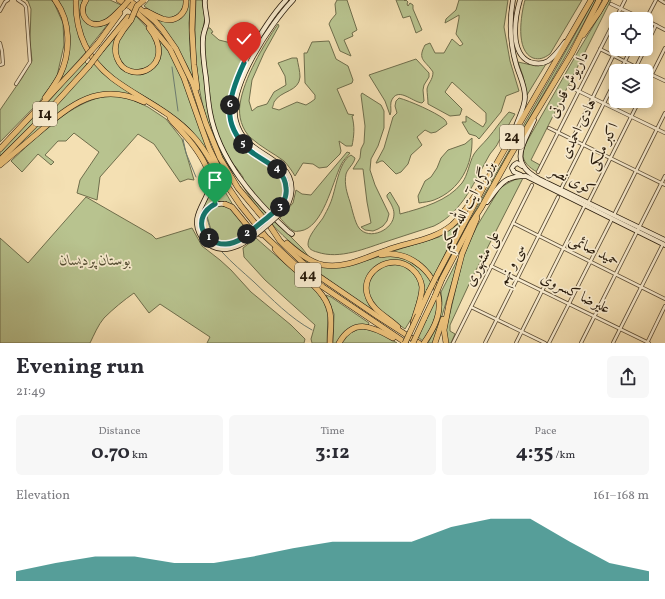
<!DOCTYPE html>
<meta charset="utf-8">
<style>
:root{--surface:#fff;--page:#f7f7f7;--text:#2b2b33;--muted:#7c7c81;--accent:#0f766e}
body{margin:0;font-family:Vollkorn,Amiri,serif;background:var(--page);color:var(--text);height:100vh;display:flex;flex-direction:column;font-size:15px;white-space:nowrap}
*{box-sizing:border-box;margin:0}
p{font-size:13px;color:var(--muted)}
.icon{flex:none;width:22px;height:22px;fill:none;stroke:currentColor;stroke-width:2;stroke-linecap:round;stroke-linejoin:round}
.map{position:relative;height:343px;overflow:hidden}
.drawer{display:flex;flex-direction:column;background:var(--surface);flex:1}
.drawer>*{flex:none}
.controls{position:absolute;left:609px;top:12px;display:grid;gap:8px}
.controls a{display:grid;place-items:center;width:44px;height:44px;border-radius:6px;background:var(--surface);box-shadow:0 2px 10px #0003;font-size:20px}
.pin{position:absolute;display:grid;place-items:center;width:34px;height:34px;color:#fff;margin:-41px -17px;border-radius:50% 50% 50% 0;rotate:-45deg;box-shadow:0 0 4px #0007}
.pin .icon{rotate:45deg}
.km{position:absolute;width:20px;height:20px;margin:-10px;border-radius:50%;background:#222;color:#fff;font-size:11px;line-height:20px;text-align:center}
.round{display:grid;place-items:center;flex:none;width:42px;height:42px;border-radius:6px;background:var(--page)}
.summary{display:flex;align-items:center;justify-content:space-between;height:68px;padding:0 16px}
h1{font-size:22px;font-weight:700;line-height:30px}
.metrics{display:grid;grid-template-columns:repeat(3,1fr);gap:6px;height:68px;padding:4px 16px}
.metrics div{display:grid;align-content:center;border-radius:6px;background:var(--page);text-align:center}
.metrics b{font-size:20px;font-weight:700}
.metrics small{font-size:11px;font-weight:400}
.metrics p{font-size:11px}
.chart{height:112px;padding:8px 16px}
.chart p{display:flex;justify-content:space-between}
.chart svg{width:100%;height:72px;margin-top:4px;fill:var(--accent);opacity:.7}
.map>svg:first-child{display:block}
.green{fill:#b8c38f;stroke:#6f6e4c}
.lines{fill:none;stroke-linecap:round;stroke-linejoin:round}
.stream{stroke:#6d7b6f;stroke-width:1}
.street-casing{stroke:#5a4b34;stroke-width:4}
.secondary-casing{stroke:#26190a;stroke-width:5.5}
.highway-casing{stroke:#26190a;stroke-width:6}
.street{stroke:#f8ebce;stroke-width:2.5}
.secondary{stroke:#f8ebce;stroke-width:4}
.highway{stroke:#eac07a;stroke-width:5}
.secondary-bridge-casing{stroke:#26190a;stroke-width:5.5;stroke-linecap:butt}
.highway-bridge-casing{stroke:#26190a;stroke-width:6;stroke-linecap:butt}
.secondary-bridge{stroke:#f8ebce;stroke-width:4}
.highway-bridge{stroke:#eac07a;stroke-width:5}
.route-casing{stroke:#fff;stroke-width:8}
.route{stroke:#0f766e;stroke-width:5}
.labels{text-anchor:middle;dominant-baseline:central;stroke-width:3.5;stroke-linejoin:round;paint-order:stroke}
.shield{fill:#f8ebce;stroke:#655845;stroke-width:1}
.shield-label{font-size:14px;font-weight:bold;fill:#26190a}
.street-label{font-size:15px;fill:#26190a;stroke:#f8ebce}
.park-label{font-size:15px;font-style:italic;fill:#524c32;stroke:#f8ebce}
</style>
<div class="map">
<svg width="665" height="343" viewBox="0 0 665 343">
<rect width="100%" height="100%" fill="#f4e0b3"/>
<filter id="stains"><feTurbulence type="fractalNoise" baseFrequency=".005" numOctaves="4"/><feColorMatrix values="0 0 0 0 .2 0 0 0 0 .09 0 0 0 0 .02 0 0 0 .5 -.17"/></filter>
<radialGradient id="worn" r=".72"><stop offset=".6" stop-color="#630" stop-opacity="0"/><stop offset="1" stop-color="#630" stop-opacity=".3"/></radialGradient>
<g class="green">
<polygon points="26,0 51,0 54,3 63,23 64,45 57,76 46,93 40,101 0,142 0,110 22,78 32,61 30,40 31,9 28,1"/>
<polygon points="58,0 74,0 86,52 49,93 62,77 68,59 66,17"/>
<polygon points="78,0 83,0 81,5 80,11 93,26 116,14 88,49 80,26"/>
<polygon points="87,0 110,0 121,5 113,15 102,22 91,21 85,15 86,2"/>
<polygon points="149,0 185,0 185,2 180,14 168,19 151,11 144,6"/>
<path d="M 187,0 L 191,0 L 189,23 L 190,50 L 195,84 C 186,57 167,36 150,14 L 177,20 Z"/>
<path d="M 196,0 L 202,0 L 205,18 L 201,38 L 201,55 L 208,107 L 228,162 L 276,222 L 302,248 L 309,257 C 286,241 261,215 246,191 C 239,179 229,169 222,156 C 196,109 193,53 196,0 Z"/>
<polygon points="337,0 347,0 357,30 352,33 353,36 344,40 351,56 340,51 329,24 331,20 336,14 335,4"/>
<polygon points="396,0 404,0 405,1 406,0 408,2 407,4 408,6 410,3 413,5 413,9 422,30 416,33 410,16 403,18"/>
<path d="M 459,0 L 508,0 L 504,27 L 510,61 L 519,91 L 506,96 L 501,112 L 479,139 L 476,136 L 469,134 L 462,122 L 466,122 L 466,116 L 483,127 L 486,122 L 486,113 L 452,82 L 445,92 L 462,109 L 460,115 L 450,116 L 428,104 C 428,99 427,93 427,89 C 428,83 433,80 433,72 C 425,60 417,60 425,45 L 430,43 L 435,53 L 444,53 L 452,39 L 460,46 L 463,44 L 456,34 L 459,18 L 459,15 L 445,23 L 446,19 L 456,10 Z"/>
<path d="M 525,0 L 582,0 L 550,54 C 544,58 540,60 533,58 C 515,51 521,14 525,0 Z"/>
<path d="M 594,0 L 596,0 L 573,43 L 499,171 L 439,281 L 438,280 C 487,185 543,94 594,0 Z"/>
<path d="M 609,0 L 611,0 L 531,160 L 540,165 L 537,172 C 530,168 522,162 523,153 C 523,150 525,146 526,143 L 580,48 Z"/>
<path d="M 133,15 C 128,21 122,28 118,35 C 116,39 117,46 116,50 C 116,53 115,57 116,60 C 116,62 119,65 120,67 C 135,84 164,70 161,49 C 161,44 158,39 155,35 L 169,51 L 182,76 L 211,156 L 188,127 L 182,122 L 157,104 L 120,82 L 96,60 Z"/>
<path d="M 136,16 L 150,31 L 158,51 L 153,65 C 148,67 143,71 138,71 C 124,71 114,56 118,42 C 121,33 130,23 136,16 Z"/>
<path d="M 278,24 L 279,26 L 264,53 L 252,80 L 249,101 L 252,111 L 257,107 L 267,104 L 274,92 L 286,85 L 285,76 L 278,63 L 292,58 L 297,58 C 298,64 300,71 300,77 C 299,92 281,90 274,102 C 274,102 273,107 272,108 L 279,110 L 297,102 L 306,105 L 311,102 L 315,99 L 315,95 L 305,83 L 304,53 L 307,53 L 312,42 L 329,41 L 336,59 L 348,66 L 353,80 L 352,83 L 337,89 L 348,114 L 354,115 L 352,116 C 355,127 354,136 352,146 L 346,146 L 339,141 L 341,151 L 340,154 L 327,167 L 319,168 L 313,164 L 303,163 L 295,176 C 292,171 288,165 284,161 C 273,153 261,147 251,138 C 242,130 238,116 240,104 C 244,78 263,46 278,24 Z"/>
<path d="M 206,28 L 210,28 L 213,32 L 211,33 L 219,40 L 235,44 L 242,44 L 252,40 L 231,89 L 227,109 L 229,120 L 241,144 L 277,171 L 283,180 L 285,194 L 281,202 L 271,213 L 243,181 L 243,177 L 235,166 L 233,166 C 226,151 217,136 213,120 C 208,104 208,85 206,68 C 204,55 202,41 206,28 Z"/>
<path d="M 416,59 L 429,73 L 429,77 L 424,85 L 423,90 L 424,101 L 422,103 C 412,102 397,85 391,102 C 390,107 392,111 390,115 L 385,101 L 369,75 Z"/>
<path d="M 84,61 L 87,64 C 60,96 30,127 0,156 L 0,152 L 50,100 Z"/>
<polygon points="518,62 536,66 546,64 527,95 523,76"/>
<polygon points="94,63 146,102 132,96 88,96 1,161"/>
<polygon points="362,93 381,105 384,111 384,128 378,146 371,159 370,170 375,185 389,214 387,221 383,226 378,229 373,231 365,230 361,227 371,223 367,202 363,169 353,169 360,158 361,149 364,143 365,126 361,95"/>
<path d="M 117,96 L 131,99 L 148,107 L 166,119 L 182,139 L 194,180 L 188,179 L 180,182 L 154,144 L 138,134 L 100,177 L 97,200 L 77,193 L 80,180 L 99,152 L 74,133 L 66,141 L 58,141 L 45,155 L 54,162 L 51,165 L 38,154 L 22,172 L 11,161 C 36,138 66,107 98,98 C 104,96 111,97 117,96 Z"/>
<path d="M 399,98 C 410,101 435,112 444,119 C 446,121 446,121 447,124 L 436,132 L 431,133 L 425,130 L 417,137 L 422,145 L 411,155 L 408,164 L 401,172 L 396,174 L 383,161 L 381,161 L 377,163 L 376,163 L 384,148 L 393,117 L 397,113 L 395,106 L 396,101 Z"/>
<path d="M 509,112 L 515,114 C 509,123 505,133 499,141 C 497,146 493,150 490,154 C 475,180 463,212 434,226 C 419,231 403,236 388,241 C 366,248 340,260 317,252 C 313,251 308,249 308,244 C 308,236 318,225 323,218 C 325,214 328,209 330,204 C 336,191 338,162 351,155 L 355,158 C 354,164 348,168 346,174 C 344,184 347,193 350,202 C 352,209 355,223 359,228 C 369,241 394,230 394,214 C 394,208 390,202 387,197 L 387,195 L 390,192 L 399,207 L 400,214 C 422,208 448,201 462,183 C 468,175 469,163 474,154 C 478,148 483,144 488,138 C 495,130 501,120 509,112 Z"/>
<path d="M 472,138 C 473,165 460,190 434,200 C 429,202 424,202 419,203 L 418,196 L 425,181 L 431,177 L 437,168 L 441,158 L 448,150 L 465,144 Z"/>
<path d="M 197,146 L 200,150 L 233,205 C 220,200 212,199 203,211 L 202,210 C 209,194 216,184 208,166 C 206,159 200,153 197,146 Z"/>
<path d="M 347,152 L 350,153 C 347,157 343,160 341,165 C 332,183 323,228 300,231 C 297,231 296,232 294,231 C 289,229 284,222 280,218 L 293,203 L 296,190 L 302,194 L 311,195 Z"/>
<polygon points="518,178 523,178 471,280 450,325 450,331 455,334 451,343 447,343 445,334 451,309 463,258 468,245 477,226 500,188 508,183"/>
<path d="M 86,197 L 152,235 L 156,239 L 192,228 L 202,246 L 220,260 L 231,270 L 251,292 L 291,325 L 305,339 L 304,343 L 207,343 L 210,337 L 160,304 L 149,313 L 134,293 C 124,300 113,309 104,318 C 98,325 94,335 90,343 L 0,343 L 0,238 L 28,263 Z"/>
<path d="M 220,205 L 227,206 L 232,209 L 250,231 C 238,240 231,244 216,241 L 212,233 L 206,213 L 211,208 Z"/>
<polygon points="461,222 433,278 425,268 390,252 439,237 445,233"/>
<polygon points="256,238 316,291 324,302 328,315 327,343 312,343 311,339 315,325 265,280 244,257 243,248"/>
<polygon points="289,247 316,264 351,265 381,256 398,256 418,265 432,281 418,311 423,285 405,263 378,265 365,290 385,319 342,290 322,275"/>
<polygon points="460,255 434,343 428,343 435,330 440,317 442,303 441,292"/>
<polygon points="400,264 411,270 419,282 420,291 413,316 405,329 381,312 369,298 368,284 375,271 382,266"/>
<polygon points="326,295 331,297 369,323 368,326 356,327 338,343 333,343 334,314"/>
<path d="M 436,296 C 440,313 431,327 424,342 L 418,337 Z"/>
<path d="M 361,328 L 379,332 L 397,343 L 341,343 C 346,335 353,331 361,328 Z"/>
</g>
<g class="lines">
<g class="stream">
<polyline points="172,67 178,111"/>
<polyline points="183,139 186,153 196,177"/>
<polyline points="206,215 213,238"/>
<path d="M 222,252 C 232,263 243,272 254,282 C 272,299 290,318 312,330"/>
</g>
<defs>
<g id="street">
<polyline points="660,0 665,3"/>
<polyline points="611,4 643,19"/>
<polyline points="0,11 5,2 8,0"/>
<polyline points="646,19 656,0"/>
<polyline points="646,20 665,30"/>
<polyline points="0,43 2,51 3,64 0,65"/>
<polyline points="646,46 656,25"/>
<polyline points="600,49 644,71"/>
<polyline points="636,67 645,49"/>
<polyline points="620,71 631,49"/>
<polyline points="646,72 665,81"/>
<polyline points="16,84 30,62 26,7 24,4 18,0"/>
<polyline points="646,86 665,48"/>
<polyline points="570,87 665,133"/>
<polyline points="549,128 665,185"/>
<polyline points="572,140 613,56"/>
<polyline points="538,172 625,0"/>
<polyline points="561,189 616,79"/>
<polyline points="588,203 639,101"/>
<polyline points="614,215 665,113"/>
<polyline points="513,223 665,299"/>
<polyline points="491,266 649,343"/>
<polyline points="471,307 545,343"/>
<polyline points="453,343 532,185"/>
<polyline points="485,343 558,197"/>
<polyline points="516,343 585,205"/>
<polyline points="549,343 612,219"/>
<polyline points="581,343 665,176"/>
<polyline points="613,343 663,244"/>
<polyline points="647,343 665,306"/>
</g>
<g id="secondary">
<path d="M 205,0 C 204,7 207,15 207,21 C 207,26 203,32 203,39 C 202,52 204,65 206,78 C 207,89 208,101 210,112 C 219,160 254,200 289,232 L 292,234"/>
<path d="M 513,0 C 509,22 510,43 516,64 C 519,75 525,85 525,97 C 525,106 519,117 516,126"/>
<path d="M 520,0 C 515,17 509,53 530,62 C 536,64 543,64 548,61 C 555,56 560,49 565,42"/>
<path d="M 534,120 C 524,144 507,162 539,179 L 665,240"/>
<polyline points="521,175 514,172 512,168 514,165 517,163 519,164 522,166"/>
<path d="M 487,202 C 500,186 502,176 526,176 L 665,245"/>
<path d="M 277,209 C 283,204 286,198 286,190 C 287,167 261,162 247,148 C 240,141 233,132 231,122 C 223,90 264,23 286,0"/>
<path d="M 281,213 C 294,201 296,180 282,167 C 265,151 243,148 236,121 C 227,88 271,23 293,0"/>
<path d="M 203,231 C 199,215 208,202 225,204"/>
<path d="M 202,238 C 185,212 216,199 209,174"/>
</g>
<g id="highway">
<path d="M 76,0 C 75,32 87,58 112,78 C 138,98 169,110 192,135 C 202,145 209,158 216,170"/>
<path d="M 86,0 C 77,13 88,29 103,23 C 111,21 117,12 123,7"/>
<polyline points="119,0 131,7 151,26 170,49 184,78 202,129 209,148 228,187 241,206 266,237 299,268 323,287 406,343"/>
<polyline points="129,0 155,21 162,29 176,49 193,84 206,124 220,158 238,188 270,226 280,241 303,263 320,277 377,316 419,343"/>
<polyline points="193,0 192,30 194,65 197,88"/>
<path d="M 146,11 C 152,14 157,17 163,19 C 176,23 187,13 186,0"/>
<path d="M 131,20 C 126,26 121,33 117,40 C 115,46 115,53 117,58 C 128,88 180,67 149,28"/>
<polyline points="583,35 599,12 606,0"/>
<polyline points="98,43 120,13"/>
<polyline points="102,49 128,17"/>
<path d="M 45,98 C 50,91 56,83 60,75 C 71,52 71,21 55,0"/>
<path d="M 170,118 C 173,123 178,127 182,132 C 193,144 204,158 209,174"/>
<polyline points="0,149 83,60"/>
<polyline points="0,160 43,117 89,66"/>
<path d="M 0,165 C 13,154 25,144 38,133 C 71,104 99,81 144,102"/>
<polyline points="225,204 232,207 250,229 262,235"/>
<path d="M 287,243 C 297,252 309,262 323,265 C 346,269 366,257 387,250 C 409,242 434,240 452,225 C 464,214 472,200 481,186"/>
<path d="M 275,249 C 290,270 325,286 330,312 C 332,322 330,333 330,343"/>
<path d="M 381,255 C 410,249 438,274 439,303 C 440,318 432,331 424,343"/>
<polyline points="437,275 491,173 591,0"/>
<polyline points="442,279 472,222 481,208 510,156 572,53 599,0"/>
<polyline points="418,315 429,291"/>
<polyline points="424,319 435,296"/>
<path d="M 398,327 C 388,317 373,311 368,297 C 358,272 392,251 412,269 C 417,273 421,280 422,287 C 422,299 416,311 413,323"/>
<path d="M 339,343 C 354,317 373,327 393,338"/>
<polyline points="435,343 443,319"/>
<polyline points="446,343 444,330 449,304 462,254 477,218"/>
</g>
</defs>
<use href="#street" class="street-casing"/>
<use href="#secondary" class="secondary-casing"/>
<use href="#highway" class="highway-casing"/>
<use href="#street" class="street"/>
<use href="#secondary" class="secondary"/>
<use href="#highway" class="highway"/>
<defs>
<g id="secondary-bridge">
<path d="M 203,231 C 211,243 225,247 238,241 C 246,237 252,231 258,225 C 265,220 271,215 277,209"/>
<path d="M 202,238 C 227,268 261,230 281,213"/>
</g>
<g id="highway-bridge">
<polyline points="123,7 129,0"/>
<polyline points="131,20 137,6 144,0"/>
<polyline points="83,60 98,43"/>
<polyline points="89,66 102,49"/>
<polyline points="429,291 437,275"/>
<polyline points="435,296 442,279"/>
<polyline points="405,343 418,315"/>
<polyline points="413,343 424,319"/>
</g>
</defs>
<use href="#secondary-bridge" class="secondary-bridge-casing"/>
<use href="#highway-bridge" class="highway-bridge-casing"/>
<use href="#secondary-bridge" class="secondary-bridge"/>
<use href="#highway-bridge" class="highway-bridge"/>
</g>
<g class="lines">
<defs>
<path id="route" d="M 215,204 C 191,217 202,245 226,244 C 232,244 238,241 243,238 C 251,231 259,224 267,218 C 272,213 279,209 283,203 C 285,199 287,194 286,188 C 285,167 263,162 249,150 C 240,142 231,129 230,116 C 228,100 237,78 244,63"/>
</defs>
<use href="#route" class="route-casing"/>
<use href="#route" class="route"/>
</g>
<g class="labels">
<g class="shield">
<rect x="33" y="102" width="24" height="24" rx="3"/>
<rect x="500" y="125" width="24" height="24" rx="3"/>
<rect x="295" y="263" width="26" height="24" rx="3"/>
</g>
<g class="shield-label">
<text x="45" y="114">14</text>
<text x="512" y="137">24</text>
<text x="308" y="275">44</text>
</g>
<g class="street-label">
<text transform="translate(569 85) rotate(-63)">داریوش قدرتی</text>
<text transform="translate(579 129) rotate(-64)">هادی احمدی</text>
<text transform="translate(604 147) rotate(-64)">اکبر ملکی</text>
<text transform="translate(572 181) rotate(26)">کوی نصر</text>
<text transform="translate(468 206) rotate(-61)">بزرگراه آیت الله حکیم</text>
<text transform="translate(594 251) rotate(26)">حمید صائمی</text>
<text transform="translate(483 259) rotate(-63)">علی مشهوری</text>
<text transform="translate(512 265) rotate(-63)">سی و نهم</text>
<text transform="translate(575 294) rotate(26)">علیرضا کسروی</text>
</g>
<g class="park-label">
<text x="95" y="261">بوستان پردیسان</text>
</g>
</g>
<rect width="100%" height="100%" filter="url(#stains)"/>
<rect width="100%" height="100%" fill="url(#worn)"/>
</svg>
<div class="controls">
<a><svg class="icon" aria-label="locate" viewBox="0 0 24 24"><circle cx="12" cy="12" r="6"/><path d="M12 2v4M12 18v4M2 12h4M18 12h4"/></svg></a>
<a><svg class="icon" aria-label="layers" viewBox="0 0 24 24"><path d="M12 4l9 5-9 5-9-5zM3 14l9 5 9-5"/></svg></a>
</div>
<div class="pin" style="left:215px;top:204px;background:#1e9e55"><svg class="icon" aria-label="arrive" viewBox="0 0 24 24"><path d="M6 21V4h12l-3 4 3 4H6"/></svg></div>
<div class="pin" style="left:244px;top:63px;background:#d93025"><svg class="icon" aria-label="check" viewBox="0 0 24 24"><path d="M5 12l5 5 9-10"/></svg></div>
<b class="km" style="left:209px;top:238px">1</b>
<b class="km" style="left:247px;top:234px">2</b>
<b class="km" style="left:280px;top:207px">3</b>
<b class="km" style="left:277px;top:169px">4</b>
<b class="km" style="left:243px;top:144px">5</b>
<b class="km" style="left:230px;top:105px">6</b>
</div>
<section class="drawer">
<div class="summary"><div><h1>Evening run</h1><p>21:49</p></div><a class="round"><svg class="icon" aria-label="share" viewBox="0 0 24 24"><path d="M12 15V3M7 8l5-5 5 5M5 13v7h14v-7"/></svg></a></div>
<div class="metrics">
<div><p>Distance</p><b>0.70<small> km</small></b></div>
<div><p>Time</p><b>3:12</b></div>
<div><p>Pace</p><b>4:35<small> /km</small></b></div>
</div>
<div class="chart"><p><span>Elevation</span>161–168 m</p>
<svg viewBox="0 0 160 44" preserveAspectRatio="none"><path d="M0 44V38L10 33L20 29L30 29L40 33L50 33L60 29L70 24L80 20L90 20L100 20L110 11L120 6L130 6L140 20L150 33L160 38V44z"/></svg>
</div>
</section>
